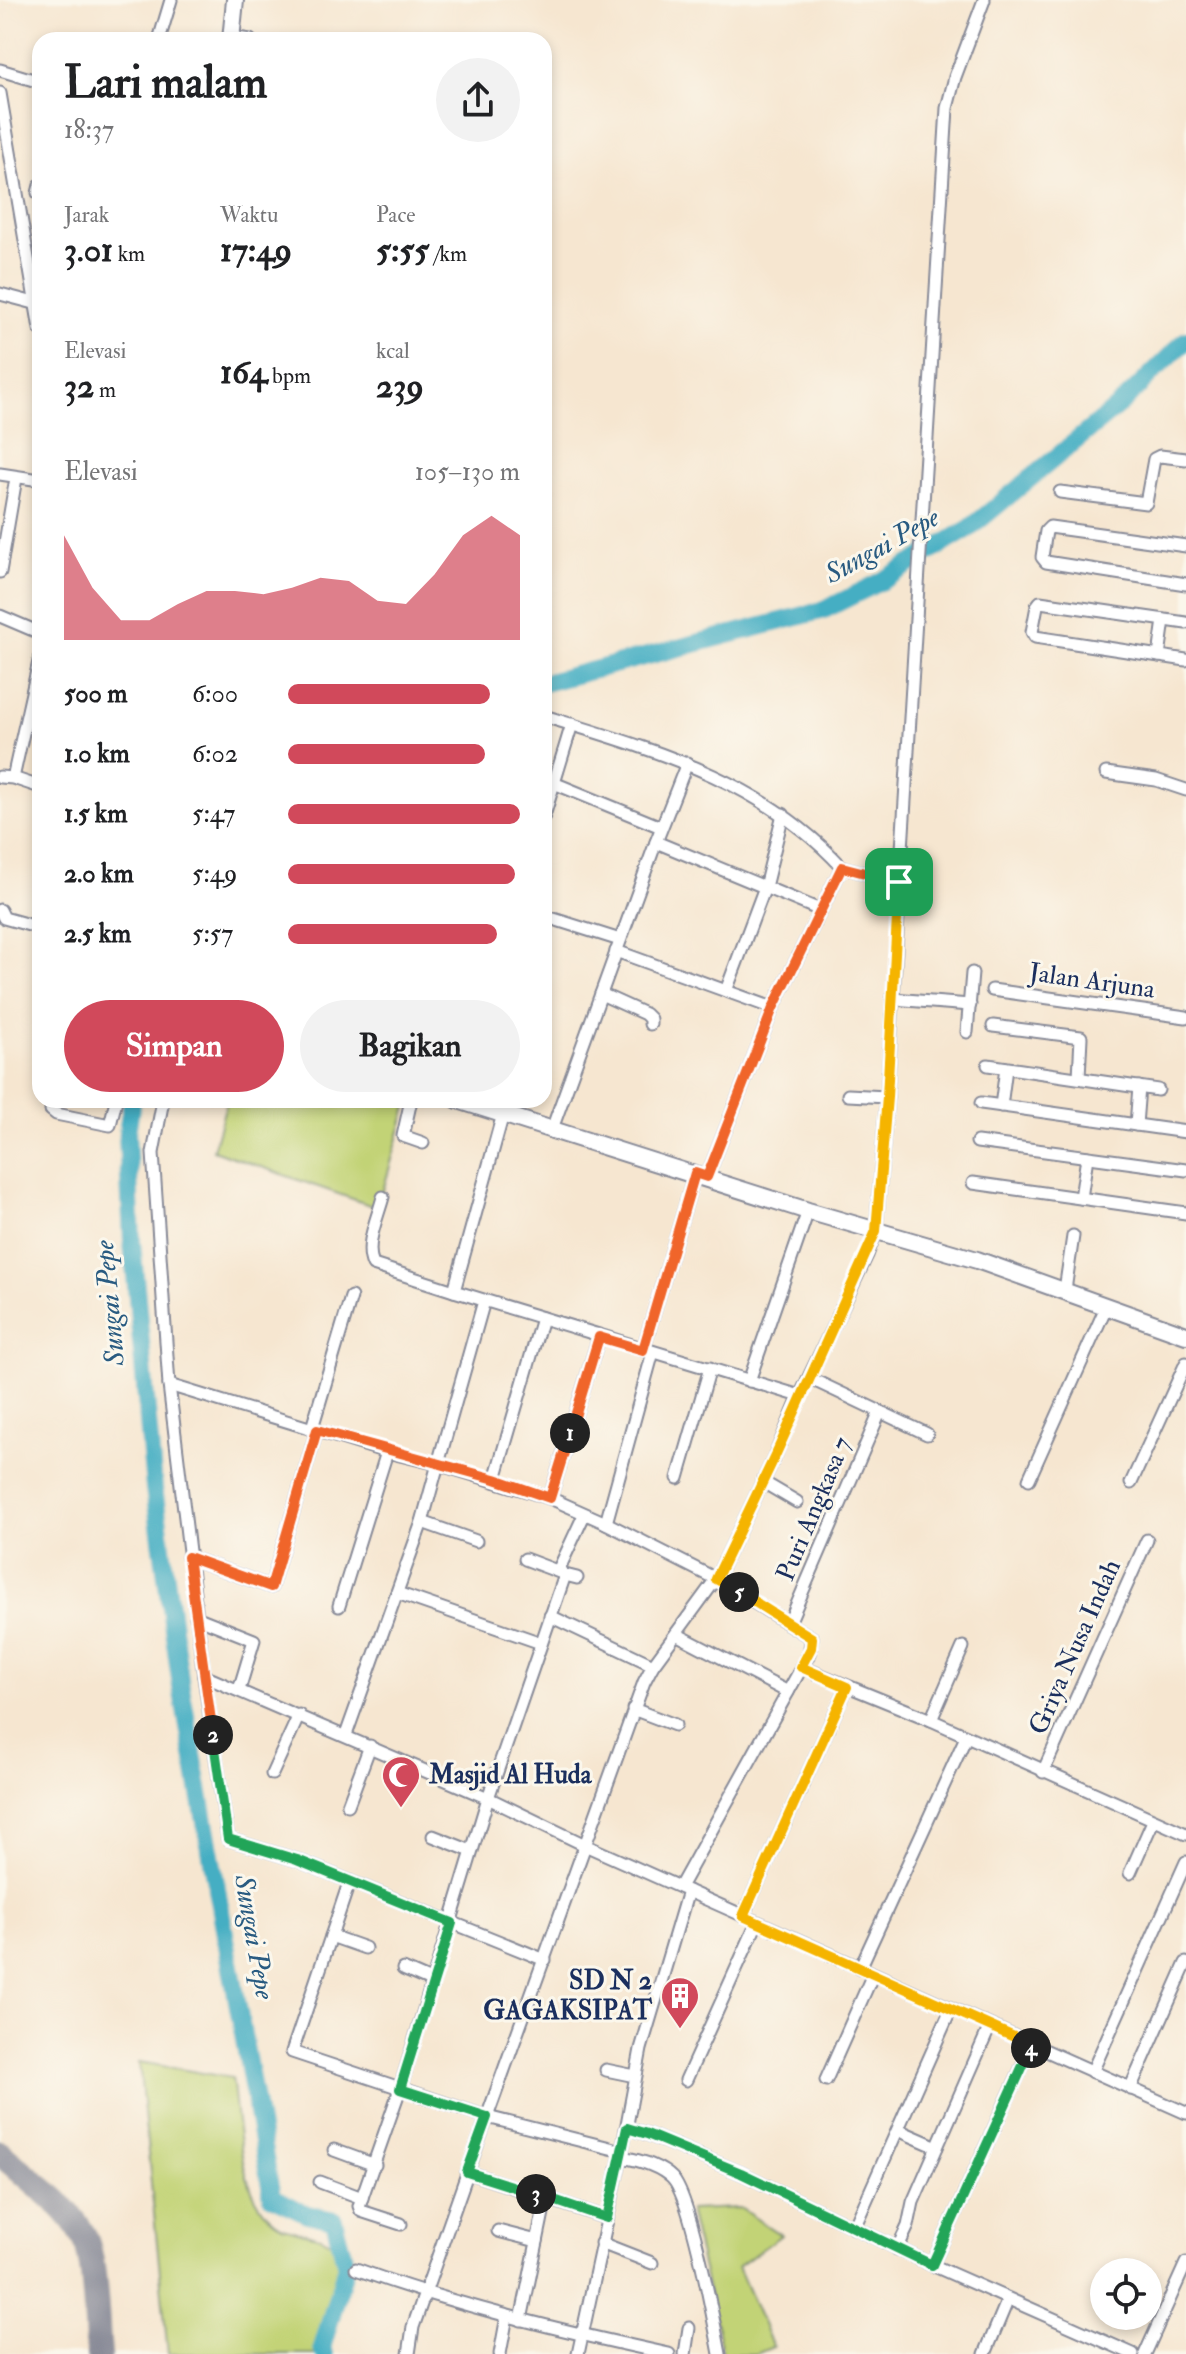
<!DOCTYPE html>
<html lang="id">
<meta charset="utf-8">
<style>
:root{--surface:#fff;--page:#f2f2f2;--text:#202124;--muted:#757577;--accent:#d1495b}
body{margin:0;font-family:"IM FELL Double Pica",serif;background:var(--page);color:var(--text);height:100vh;display:flex;flex-direction:column;font-size:30px;white-space:nowrap}
*{box-sizing:border-box;margin:0}
p{font-size:26px;color:var(--muted)}
.icon{flex:none;width:44px;height:44px;fill:none;stroke:currentColor;stroke-width:2;stroke-linecap:round;stroke-linejoin:round}
.map{position:relative;flex:1;overflow:hidden}
.panel{position:absolute;left:32px;top:32px;width:520px;height:1076px;display:flex;flex-direction:column;background:var(--surface);border-radius:24px;box-shadow:0 4px 12px #0003}
.panel>*{flex:none}
.fabs{position:absolute;left:1090px;top:2258px;display:grid;gap:16px}
.fabs a{display:grid;place-items:center;width:72px;height:72px;border-radius:50%;background:var(--surface);box-shadow:0 4px 12px #0003;font-size:40px}
.pin{position:absolute;display:grid;place-items:center;width:68px;height:68px;color:#fff;margin:-34px;border-radius:16px;box-shadow:0 4px 12px #0006}
.km{position:absolute;width:40px;height:40px;margin:-20px;border-radius:50%;background:#222;color:#fff;font-size:22px;line-height:40px;text-align:center}
.round{display:grid;place-items:center;flex:none;width:84px;height:84px;border-radius:42px;background:var(--page)}
.headline{display:flex;align-items:center;justify-content:space-between;height:136px;padding:0 32px}
h1{font-size:44px;font-weight:700;line-height:60px}
.metrics{display:grid;grid-template-columns:repeat(3,1fr);gap:12px;height:136px;padding:8px 32px}
.metrics div{display:grid;align-content:center}
.metrics b{font-size:34px;font-weight:700}
.metrics small{font-size:22px;font-weight:400}
.metrics p{font-size:22px}
.chart{height:224px;padding:16px 32px}
.chart p{display:flex;justify-content:space-between}
.chart svg{width:100%;height:144px;margin-top:8px;fill:var(--accent);opacity:.7}
.primary-button{display:flex;gap:16px;margin-top:auto;padding:16px 32px}
.primary-button a{flex:1;height:92px;border-radius:48px;background:var(--accent);color:#fff;font-size:32px;font-weight:700;line-height:92px;text-align:center}
.primary-button a+a{background:var(--page);color:var(--text)}
ul{padding:0 32px;list-style:none;font-size:26px}
li{display:grid;grid-template-columns:128px 96px 1fr;align-items:center;height:60px}
li i{height:20px;border-radius:10px;background:var(--accent)}
.map>svg:first-child{display:block}
.green{fill:#c2d376;stroke:#6e816a;stroke-width:2}
.lines{fill:none;stroke-linecap:round;stroke-linejoin:round}
.river{stroke:#44aec3;stroke-width:18}
.taxiway{stroke:#888a97;stroke-width:26}
.street-casing{stroke:#888a97;stroke-width:15}
.secondary-casing{stroke:#888a97;stroke-width:20}
.street{stroke:#fff;stroke-width:11}
.secondary{stroke:#fff;stroke-width:16}
.split-1-casing{stroke:#fff;stroke-width:16}
.split-2-casing{stroke:#fff;stroke-width:16}
.split-3-casing{stroke:#fff;stroke-width:16}
.split-4-casing{stroke:#fff;stroke-width:16}
.split-5-casing{stroke:#fff;stroke-width:16}
.split-6-casing{stroke:#fff;stroke-width:16}
.split-1{stroke:#f0652b;stroke-width:10}
.split-2{stroke:#f0652b;stroke-width:10}
.split-3{stroke:#22a559;stroke-width:10}
.split-4{stroke:#22a559;stroke-width:10}
.split-5{stroke:#f5b400;stroke-width:10}
.split-6{stroke:#f5b400;stroke-width:10}
.labels{text-anchor:middle;dominant-baseline:central;stroke-width:6;stroke-linejoin:round;paint-order:stroke}
.street-label{font-size:26px;fill:#1b2f5e;stroke:#fbf7ec}
.poi-label{font-size:26px;font-weight:bold;fill:#1b2f5e;stroke:#fbf7ec;text-anchor:start}
.water-label{font-size:28px;font-style:italic;fill:#295b81;stroke:#fbf7ec}
</style>
<div class="map">
<svg width="1186" height="2354" viewBox="0 0 1186 2354">
<rect width="100%" height="100%" fill="#fbf7ec"/>
<filter id="ink" filterUnits="userSpaceOnUse"><feTurbulence type="fractalNoise" baseFrequency=".0125" numOctaves="2"/><feDisplacementMap in="SourceGraphic" scale="16" xChannelSelector="R" yChannelSelector="G"/><feConvolveMatrix kernelMatrix="1 2 1 2 8 2 1 2 1" color-interpolation-filters="sRGB"/></filter>
<filter id="wash" filterUnits="userSpaceOnUse"><feTurbulence type="fractalNoise" baseFrequency=".006" numOctaves="4" result="noise"/><feDisplacementMap in="SourceGraphic" scale="32" xChannelSelector="R" yChannelSelector="G"/><feGaussianBlur stdDeviation="1.8" result="paint"/><feColorMatrix in="noise" values="0 0 0 0 0 0 0 0 0 0 0 0 0 0 0 0 0 1.4 0 .05"/><feComposite in="paint" operator="in"/></filter>
<g filter="url(#wash)">
<rect width="100%" height="100%" fill="#f6e6d0"/>
<g class="green">
<polygon points="227,1100 409,1100 378,1208 213,1150"/>
<path d="M 139,2062 L 232,2078 C 239,2122 237,2200 280,2225 C 299,2236 329,2231 340,2253 C 352,2277 325,2305 325,2330 C 325,2337 329,2347 331,2354 L 168,2354 Z"/>
<polygon points="740,2208 781,2235 738,2267 773,2347 756,2354 723,2354 689,2210"/>
</g>
<g class="lines">
<g class="river">
<polyline points="544,683 824,610 882,581 970,528 1123,402 1186,340"/>
<polyline points="132,1100 127,1133 132,1242 154,1488 181,1687 272,2197 307,2214 334,2220 346,2266 322,2348 325,2354"/>
</g>
<path class="taxiway" d="M 0,2153 C 28,2178 66,2203 84,2236 C 96,2260 96,2325 99,2354"/>
</g>
</g>
<g filter="url(#ink)">
<g class="lines">
<defs>
<g id="street">
<polyline points="231,37 250,40"/>
<polyline points="159,40 171,0"/>
<polyline points="0,70 40,82"/>
<polyline points="0,93 40,329"/>
<polyline points="38,193 40,185"/>
<polyline points="0,294 38,304"/>
<polyline points="0,474 40,480"/>
<polyline points="1060,492 1146,503 1154,459 1160,456 1186,459"/>
<polyline points="1186,546 1050,527 1046,531 1042,557 1046,562 1186,584"/>
<polyline points="0,572 16,478"/>
<polyline points="0,616 40,633"/>
<polyline points="1186,623 1040,602 1037,606 1032,632 1035,637 1186,660"/>
<polyline points="1159,656 1164,620"/>
<path d="M 544,716 C 653,750 761,779 842,867 L 773,1008 L 707,1177"/>
<polyline points="1106,773 1156,780 1186,790"/>
<polyline points="0,777 13,778 40,787"/>
<polyline points="13,778 40,657"/>
<polyline points="544,779 661,827"/>
<polyline points="544,816 572,724"/>
<polyline points="656,842 820,910"/>
<polyline points="842,867 899,882"/>
<polyline points="0,910 4,918 40,928"/>
<polyline points="544,916 620,940"/>
<polyline points="616,951 773,1008"/>
<polyline points="992,990 1186,1017"/>
<polyline points="726,991 765,887 783,814"/>
<polyline points="601,994 645,1014 650,1019 650,1024"/>
<polyline points="893,999 970,1005"/>
<polyline points="993,1026 1081,1037 1079,1077"/>
<polyline points="967,1032 972,973"/>
<polyline points="988,1065 1158,1090"/>
<polyline points="848,1095 887,1097"/>
<polyline points="52,1100 51,1110 56,1114 110,1125 116,1100"/>
<polyline points="163,1100 153,1153 169,1385 204,1676 228,1839 297,1860 545,1960"/>
<polyline points="411,1100 403,1136 423,1143"/>
<polyline points="981,1103 1186,1132"/>
<polyline points="1001,1106 1006,1068"/>
<polyline points="503,1114 454,1291 800,1396"/>
<polyline points="1136,1125 1139,1087"/>
<polyline points="552,1129 656,842 687,763"/>
<polyline points="977,1142 1186,1170"/>
<polyline points="973,1183 1186,1213"/>
<path d="M 383,1197 C 378,1217 364,1245 373,1265 L 454,1291"/>
<polyline points="1081,1198 1087,1157"/>
<polyline points="1065,1290 1073,1236"/>
<polyline points="643,1350 695,1173"/>
<polyline points="809,1378 927,1434"/>
<polyline points="749,1381 808,1211"/>
<polyline points="169,1385 387,1452 339,1606"/>
<polyline points="312,1428 351,1297"/>
<polyline points="387,1452 438,1464 484,1301"/>
<polyline points="678,1478 710,1368"/>
<polyline points="495,1479 542,1318"/>
<polyline points="1029,1479 1107,1305"/>
<polyline points="763,1482 797,1502"/>
<polyline points="1131,1483 1186,1363"/>
<polyline points="550,1498 599,1337"/>
<polyline points="422,1522 476,1541"/>
<polyline points="606,1523 653,1352"/>
<polyline points="188,1557 271,1587 317,1430"/>
<polyline points="525,1559 562,1573"/>
<polyline points="558,1571 584,1515"/>
<polyline points="397,1593 541,1643"/>
<polyline points="550,1616 653,1665"/>
<polyline points="196,1617 254,1640 239,1690"/>
<polyline points="789,1623 880,1412"/>
<polyline points="676,1634 788,1692"/>
<polyline points="801,1667 931,1720 1186,1834"/>
<polyline points="204,1676 488,1798 587,1846 1186,2113"/>
<polyline points="633,1709 675,1725"/>
<polyline points="931,1720 963,1647"/>
<polyline points="346,1735 422,1522 438,1464 550,1498 606,1523 716,1579 812,1638 809,1654 680,1887"/>
<polyline points="1043,1772 1147,1540"/>
<polyline points="272,1774 299,1715"/>
<polyline points="348,1805 370,1746"/>
<polyline points="433,1836 471,1851"/>
<polyline points="1130,1873 1153,1821"/>
<polyline points="349,1883 292,2052 487,2117 413,2327 409,2354"/>
<polyline points="743,1916 847,1687"/>
<polyline points="331,1936 365,1948"/>
<polyline points="860,1968 966,1737"/>
<polyline points="403,1969 433,1982"/>
<polyline points="606,2070 635,2076"/>
<polyline points="1092,2072 1186,1862"/>
<polyline points="686,2080 757,1923"/>
<polyline points="826,2080 873,1974"/>
<polyline points="1130,2089 1186,1963"/>
<polyline points="627,2128 647,2134 741,2173 932,2265 1133,2354"/>
<polyline points="898,2130 937,2147"/>
<polyline points="334,2150 375,2165"/>
<polyline points="622,2151 487,2117 644,1682 653,1665 716,1579 775,1456 800,1396 867,1255 876,1231 887,1097 947,108 955,77 984,0"/>
<path d="M 621,2157 C 639,2160 659,2165 672,2178 C 691,2197 714,2322 720,2354"/>
<polyline points="467,2172 607,2218"/>
<polyline points="320,2182 362,2198"/>
<polyline points="401,2224 361,2211 359,2206 400,2089 488,1798 565,1575 577,1578"/>
<polyline points="854,2228 951,2009"/>
<polyline points="498,2231 537,2241"/>
<polyline points="601,2243 652,2263"/>
<polyline points="897,2249 908,2226 913,2202 990,2026"/>
<polyline points="932,2265 1032,2045"/>
<path d="M 356,2269 C 458,2306 563,2331 669,2354"/>
<polyline points="521,2320 546,2198"/>
<polyline points="500,2354 507,2316"/>
<polyline points="578,2354 622,2151 641,2049 688,1891"/>
<polyline points="685,2354 689,2328"/>
<polyline points="985,2354 1008,2299"/>
<polyline points="1145,2354 1186,2263"/>
</g>
<g id="secondary">
<polyline points="231,40 235,0"/>
<polyline points="458,1100 808,1211 977,1260 1186,1335"/>
</g>
</defs>
<use href="#street" class="street-casing"/>
<use href="#secondary" class="secondary-casing"/>
<use href="#street" class="street"/>
<use href="#secondary" class="secondary"/>
</g>
</g>
<g class="lines" filter="url(#ink)">
<defs>
<polyline id="split-1" points="570,1433 599,1337 643,1350 695,1173 707,1177 773,1008 842,867 899,882"/>
<polyline id="split-2" points="213,1735 188,1557 271,1587 317,1430 495,1479 550,1498 570,1433"/>
<polyline id="split-3" points="213,1735 228,1839 297,1860 452,1923 400,2089 487,2117 467,2172 536,2194"/>
<polyline id="split-4" points="536,2194 607,2218 627,2128 647,2134 741,2173 932,2265 1031,2048"/>
<polyline id="split-5" points="739,1592 812,1638 811,1648 801,1667 847,1687 743,1916 1032,2045 1031,2048"/>
<polyline id="split-6" points="739,1592 716,1579 775,1456 876,1231 887,1097 899,882"/>
</defs>
<use href="#split-1" class="split-1-casing"/>
<use href="#split-2" class="split-2-casing"/>
<use href="#split-3" class="split-3-casing"/>
<use href="#split-4" class="split-4-casing"/>
<use href="#split-5" class="split-5-casing"/>
<use href="#split-6" class="split-6-casing"/>
<use href="#split-1" class="split-1"/>
<use href="#split-2" class="split-2"/>
<use href="#split-3" class="split-3"/>
<use href="#split-4" class="split-4"/>
<use href="#split-5" class="split-5"/>
<use href="#split-6" class="split-6"/>
</g>
<defs>
<symbol id="mosque-pin" viewBox="-11 -11 22 30"><path d="M0 17L-7.5 6A9.5 9.5 0 1 1 7.5 6Z" fill="#d1495b" stroke="#fbf7ec"/><path d="M3.5-4.9A6 6 0 1 0 3.5 4.9A5 5 0 1 1 3.5-4.9Z" fill="#fff"/></symbol>
<symbol id="building-pin" viewBox="-11 -11 22 30"><path d="M0 17L-7.5 6A9.5 9.5 0 1 1 7.5 6Z" fill="#d1495b" stroke="#fbf7ec"/><path d="M-4-6H4V6H1V3H-1V6H-4ZM-2.5-4.3h1.7v1.8h-1.7ZM.8-4.3h1.7v1.8H.8ZM-2.5-1h1.7V.8h-1.7ZM.8-1h1.7V.8H.8Z" fill="#fff"/></symbol>
</defs>
<g fill-rule="evenodd">
<use href="#mosque-pin" x="379" y="1753" width="44" height="60"/>
<use href="#building-pin" x="658" y="1974" width="44" height="60"/>
</g>
<g class="labels">
<g class="street-label">
<text transform="translate(1092 981) rotate(8)">Jalan Arjuna</text>
<text transform="translate(814 1509) rotate(-67)">Puri Angkasa 7</text>
<text transform="translate(1075 1647) rotate(-66)">Griya Nusa Indah</text>
</g>
<g class="poi-label">
<text x="429" y="1775">Masjid Al Huda</text>
<text x="652" y="1981" text-anchor="end">SD N 2<tspan x="652" dy="30">GAGAKSIPAT</tspan></text>
</g>
<g class="water-label">
<text transform="translate(882 546) rotate(-29)">Sungai Pepe</text>
<text transform="translate(110 1303) rotate(-95)">Sungai Pepe</text>
<text transform="translate(254 1937) rotate(80)">Sungai Pepe</text>
</g>
</g>
</svg>
<div class="fabs">
<a><svg class="icon" aria-label="locate" viewBox="0 0 24 24"><circle cx="12" cy="12" r="6"/><path d="M12 2v4M12 18v4M2 12h4M18 12h4"/></svg></a>
</div>
<div class="pin" style="left:899px;top:882px;background:#1e9e55"><svg class="icon" aria-label="arrive" viewBox="0 0 24 24"><path d="M6 21V4h12l-3 4 3 4H6"/></svg></div>
<b class="km" style="left:570px;top:1433px">1</b>
<b class="km" style="left:213px;top:1735px">2</b>
<b class="km" style="left:536px;top:2194px">3</b>
<b class="km" style="left:1031px;top:2048px">4</b>
<b class="km" style="left:739px;top:1592px">5</b>
<section class="panel">
<div class="headline"><div><h1>Lari malam</h1><p>18:37</p></div><a class="round"><svg class="icon" aria-label="share" viewBox="0 0 24 24"><path d="M12 15V3M7 8l5-5 5 5M5 13v7h14v-7"/></svg></a></div>
<div class="metrics">
<div><p>Jarak</p><b>3.01<small> km</small></b></div>
<div><p>Waktu</p><b>17:49</b></div>
<div><p>Pace</p><b>5:55<small> /km</small></b></div>
</div>
<div class="metrics">
<div><p>Elevasi</p><b>32<small> m</small></b></div>
<div><b>164<small> bpm</small></b></div>
<div><p>kcal</p><b>239</b></div>
</div>
<div class="chart"><p><span>Elevasi</span>105–130 m</p>
<svg viewBox="0 0 160 44" preserveAspectRatio="none"><path d="M0 44V12L10 28L20 38L30 38L40 33L50 29L60 29L70 30L80 28L90 25L100 26L110 32L120 33L130 24L140 12L150 6L160 12V44z"/></svg>
</div>
<ul>
<li><b>500 m</b>6:00<i style="width:87%"></i></li>
<li><b>1.0 km</b>6:02<i style="width:85%"></i></li>
<li><b>1.5 km</b>5:47<i style="width:100%"></i></li>
<li><b>2.0 km</b>5:49<i style="width:98%"></i></li>
<li><b>2.5 km</b>5:57<i style="width:90%"></i></li>
</ul>
<div class="primary-button"><a>Simpan</a><a>Bagikan</a></div>
</section>
</div>
